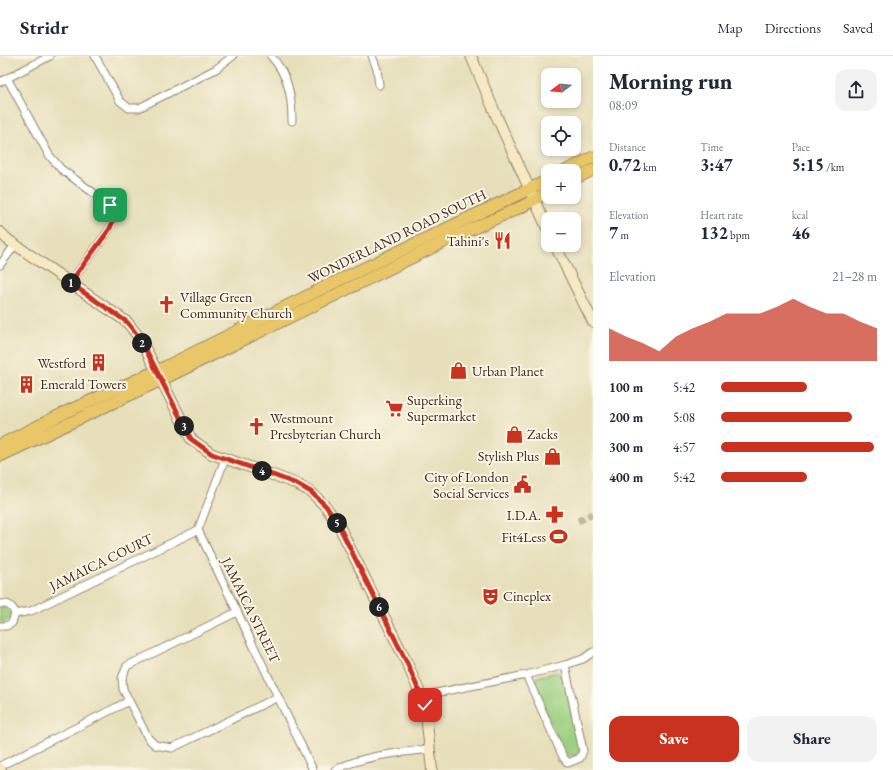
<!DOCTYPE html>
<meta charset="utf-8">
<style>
:root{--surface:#fff;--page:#f2f2f3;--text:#1f2937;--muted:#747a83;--line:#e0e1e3;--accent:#c8321e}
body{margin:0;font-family:"EB Garamond",serif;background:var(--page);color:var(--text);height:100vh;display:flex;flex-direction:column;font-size:15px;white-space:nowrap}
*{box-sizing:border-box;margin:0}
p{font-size:13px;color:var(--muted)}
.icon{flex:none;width:22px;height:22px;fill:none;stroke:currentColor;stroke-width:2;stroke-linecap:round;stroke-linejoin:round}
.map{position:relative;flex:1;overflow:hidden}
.panel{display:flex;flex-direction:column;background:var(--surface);width:300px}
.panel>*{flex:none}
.needle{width:26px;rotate:254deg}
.fabs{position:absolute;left:541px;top:12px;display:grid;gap:8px}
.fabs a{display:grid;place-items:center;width:40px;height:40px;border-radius:8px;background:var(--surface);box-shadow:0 2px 6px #0003;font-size:20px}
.pin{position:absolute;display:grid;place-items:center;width:34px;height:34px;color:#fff;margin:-17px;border-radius:8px;box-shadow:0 2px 6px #0006}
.km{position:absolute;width:20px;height:20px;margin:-10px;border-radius:50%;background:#222;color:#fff;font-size:11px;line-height:20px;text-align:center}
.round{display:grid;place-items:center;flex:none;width:42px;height:42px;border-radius:12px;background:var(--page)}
.headline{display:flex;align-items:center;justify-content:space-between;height:68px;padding:0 16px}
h1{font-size:22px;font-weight:800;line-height:30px}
.metrics{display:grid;grid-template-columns:repeat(3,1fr);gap:6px;height:68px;padding:4px 16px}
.metrics div{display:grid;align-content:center}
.metrics b{font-size:17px;font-weight:800}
.metrics small{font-size:11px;font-weight:400}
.metrics p{font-size:11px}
.chart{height:112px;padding:8px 16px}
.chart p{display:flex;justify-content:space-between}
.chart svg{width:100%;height:72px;margin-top:4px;fill:var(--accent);opacity:.7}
.action{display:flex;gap:8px;margin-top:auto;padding:8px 16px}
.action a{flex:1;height:46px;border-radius:12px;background:var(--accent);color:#fff;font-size:16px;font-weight:800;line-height:46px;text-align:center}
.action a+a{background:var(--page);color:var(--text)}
ul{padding:0 16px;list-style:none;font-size:13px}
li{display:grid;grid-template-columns:64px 48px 1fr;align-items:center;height:30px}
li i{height:10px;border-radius:5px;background:var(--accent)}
header{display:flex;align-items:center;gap:24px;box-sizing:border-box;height:56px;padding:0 20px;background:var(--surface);border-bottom:1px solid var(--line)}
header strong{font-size:19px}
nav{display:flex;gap:22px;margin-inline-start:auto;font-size:14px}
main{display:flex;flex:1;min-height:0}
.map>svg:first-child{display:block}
.green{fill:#9cd081;stroke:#6c7d50}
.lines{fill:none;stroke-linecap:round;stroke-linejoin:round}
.street-tunnel{stroke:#c4bb9b;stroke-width:7;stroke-dasharray:7 3.5;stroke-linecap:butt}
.street-casing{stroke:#90846c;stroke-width:9}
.secondary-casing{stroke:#90846c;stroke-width:12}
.primary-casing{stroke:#90846c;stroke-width:13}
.street{stroke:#fff;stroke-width:7}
.secondary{stroke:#f6e9c3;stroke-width:10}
.primary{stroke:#e9c769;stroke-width:11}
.route-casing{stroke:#fff;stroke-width:8}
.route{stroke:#c8321e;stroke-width:5}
.labels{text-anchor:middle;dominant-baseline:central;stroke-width:4;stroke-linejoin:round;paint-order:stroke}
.street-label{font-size:14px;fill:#3b2a1e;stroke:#fcf5e5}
.poi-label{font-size:14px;fill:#3b2a1e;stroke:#fcf5e5;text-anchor:start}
</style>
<header>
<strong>Stridr</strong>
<nav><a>Map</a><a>Directions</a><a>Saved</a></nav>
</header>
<main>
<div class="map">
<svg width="593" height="714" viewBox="0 0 593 714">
<rect width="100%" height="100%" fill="#fcf5e5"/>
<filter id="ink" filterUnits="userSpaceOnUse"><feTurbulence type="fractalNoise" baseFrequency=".025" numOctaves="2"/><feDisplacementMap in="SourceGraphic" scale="8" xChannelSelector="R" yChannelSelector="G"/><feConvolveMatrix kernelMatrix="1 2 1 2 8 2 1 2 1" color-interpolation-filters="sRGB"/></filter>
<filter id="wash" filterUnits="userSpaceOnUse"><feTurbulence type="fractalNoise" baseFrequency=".012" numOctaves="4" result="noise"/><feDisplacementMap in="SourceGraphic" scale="16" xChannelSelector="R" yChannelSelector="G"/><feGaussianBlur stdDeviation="0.9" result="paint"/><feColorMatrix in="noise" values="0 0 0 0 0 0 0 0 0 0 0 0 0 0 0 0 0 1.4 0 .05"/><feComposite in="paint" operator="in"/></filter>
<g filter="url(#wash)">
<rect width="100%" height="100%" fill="#e6dfba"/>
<g class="green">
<polygon points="4,551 8,554 11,558 9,563 3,567 0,566 0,552"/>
<path d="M 557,616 L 563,620 L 579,689 L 579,695 L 576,699 C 568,701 566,698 562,691 L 534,629 L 537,621 Z"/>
</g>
</g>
<g filter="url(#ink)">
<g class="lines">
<polyline class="street-tunnel" points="578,465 593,458"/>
<defs>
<g id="street">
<polyline points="95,0 120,45 129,52 139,52 216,13 233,0"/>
<path d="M 271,0 C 288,19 292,39 292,65"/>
<polyline points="372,0 377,13 379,29"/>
<path d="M 7,22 L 49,99 L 61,113 L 110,149 C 115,159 114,165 109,174 L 70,227"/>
<polyline points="0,26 50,0"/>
<polyline points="0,209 15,189"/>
<polyline points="225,403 198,474 313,714"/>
<path d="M 0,548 C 8,547 13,550 15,558 L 12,567 L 6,570 L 0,570"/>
<polyline points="237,556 127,610 122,622 123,633 148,682 155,689 172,692 278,641"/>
<polyline points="15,558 31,555 198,474"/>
<polyline points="526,619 565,609"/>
<polyline points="421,640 526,619 563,701 568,707 580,702 583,695 565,609 583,603 593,596"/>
<polyline points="0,710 129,645"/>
<path d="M 335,714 C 365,699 397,697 430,693"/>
</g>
<g id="secondary">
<polyline points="471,0 496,59 548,174"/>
<polyline points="0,176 7,183 127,266 141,284 191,383 212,398 273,419 297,428 311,436 326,451 339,470 407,607 425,649 432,714"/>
<polyline points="555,189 593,266"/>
<polyline points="0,712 1,714"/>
</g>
<g id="primary">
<polyline points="565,115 593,101"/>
<polyline points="574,123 593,114"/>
<polyline points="0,389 66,356 165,311 331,228 548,124"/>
<polyline points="0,400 161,324 454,181 521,151 548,136"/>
</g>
</defs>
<use href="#street" class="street-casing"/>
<use href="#secondary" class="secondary-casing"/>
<use href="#primary" class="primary-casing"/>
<use href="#street" class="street"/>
<use href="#secondary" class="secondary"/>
<use href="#primary" class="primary"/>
</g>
</g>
<g class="lines" filter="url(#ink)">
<defs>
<path id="route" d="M 110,149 C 115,159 114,165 109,174 L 70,227 L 127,266 L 141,284 L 191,383 L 212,398 L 273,419 L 297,428 L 311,436 L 326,450 L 339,470 L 407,607 L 425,649"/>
</defs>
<use href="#route" class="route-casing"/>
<use href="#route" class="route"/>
</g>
<defs>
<symbol id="restaurant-bare" viewBox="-9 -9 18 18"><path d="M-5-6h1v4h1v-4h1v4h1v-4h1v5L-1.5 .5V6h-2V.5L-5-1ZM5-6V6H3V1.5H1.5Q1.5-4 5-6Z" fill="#c8321e" stroke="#fcf5e5" stroke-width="2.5" paint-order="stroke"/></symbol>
<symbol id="church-bare" viewBox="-9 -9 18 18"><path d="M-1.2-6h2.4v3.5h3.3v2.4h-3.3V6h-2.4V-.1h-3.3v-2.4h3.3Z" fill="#c8321e" stroke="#fcf5e5" stroke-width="2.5" paint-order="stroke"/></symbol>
<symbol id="building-bare" viewBox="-9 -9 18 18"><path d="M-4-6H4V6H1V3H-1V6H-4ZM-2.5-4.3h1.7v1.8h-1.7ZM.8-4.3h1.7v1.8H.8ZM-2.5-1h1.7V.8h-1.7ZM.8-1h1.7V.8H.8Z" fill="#c8321e" stroke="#fcf5e5" stroke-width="2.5" paint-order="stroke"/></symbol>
<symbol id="shop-bare" viewBox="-9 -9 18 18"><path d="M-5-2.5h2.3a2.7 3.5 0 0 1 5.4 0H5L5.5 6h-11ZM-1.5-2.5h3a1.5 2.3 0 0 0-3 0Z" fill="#c8321e" stroke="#fcf5e5" stroke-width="2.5" paint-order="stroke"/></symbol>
<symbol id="supermarket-bare" viewBox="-9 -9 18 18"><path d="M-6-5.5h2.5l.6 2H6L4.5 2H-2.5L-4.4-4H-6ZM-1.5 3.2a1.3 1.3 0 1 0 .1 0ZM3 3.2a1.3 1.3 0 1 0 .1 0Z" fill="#c8321e" stroke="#fcf5e5" stroke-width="2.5" paint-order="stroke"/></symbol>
<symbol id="civic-bare" viewBox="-9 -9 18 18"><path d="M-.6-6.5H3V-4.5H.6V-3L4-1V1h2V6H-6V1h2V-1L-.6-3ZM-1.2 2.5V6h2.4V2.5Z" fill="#c8321e" stroke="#fcf5e5" stroke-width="2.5" paint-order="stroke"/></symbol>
<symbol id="pharmacy-bare" viewBox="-9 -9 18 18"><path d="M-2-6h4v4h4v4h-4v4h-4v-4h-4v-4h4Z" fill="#c8321e" stroke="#fcf5e5" stroke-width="2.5" paint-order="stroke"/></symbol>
<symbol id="stadium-bare" viewBox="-9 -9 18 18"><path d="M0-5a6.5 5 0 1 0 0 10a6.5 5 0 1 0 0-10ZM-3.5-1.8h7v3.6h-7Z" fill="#c8321e" stroke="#fcf5e5" stroke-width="2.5" paint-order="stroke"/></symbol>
<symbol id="theatre-bare" viewBox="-9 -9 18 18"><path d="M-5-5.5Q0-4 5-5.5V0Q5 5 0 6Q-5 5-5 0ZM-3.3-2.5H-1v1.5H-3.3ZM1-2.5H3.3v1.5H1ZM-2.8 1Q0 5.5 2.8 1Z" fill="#c8321e" stroke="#fcf5e5" stroke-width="2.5" paint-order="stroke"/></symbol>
</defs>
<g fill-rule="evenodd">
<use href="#restaurant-bare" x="490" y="172" width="25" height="25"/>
<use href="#church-bare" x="154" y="236" width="25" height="25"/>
<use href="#building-bare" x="86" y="294" width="25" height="25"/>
<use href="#shop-bare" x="446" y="302" width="25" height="25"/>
<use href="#building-bare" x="14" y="316" width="25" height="25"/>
<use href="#supermarket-bare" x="382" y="340" width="25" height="25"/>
<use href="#church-bare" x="244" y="358" width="25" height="25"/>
<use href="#shop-bare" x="502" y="366" width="25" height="25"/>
<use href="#shop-bare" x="540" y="388" width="25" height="25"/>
<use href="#civic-bare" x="510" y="416" width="25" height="25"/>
<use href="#pharmacy-bare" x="542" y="446" width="25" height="25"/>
<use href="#stadium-bare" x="546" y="468" width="25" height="25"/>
<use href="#theatre-bare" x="478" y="528" width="25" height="25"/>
</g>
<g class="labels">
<g class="street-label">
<text transform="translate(397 180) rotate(-26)">WONDERLAND ROAD SOUTH</text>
<text transform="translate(101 506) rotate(-26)">JAMAICA COURT</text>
<text transform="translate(251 554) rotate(64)">JAMAICA STREET</text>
</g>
<g class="poi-label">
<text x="489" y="185" text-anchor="end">Tahini's</text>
<text x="180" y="241">Village Green<tspan x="180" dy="16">Community Church</tspan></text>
<text x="86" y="307" text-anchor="end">Westford</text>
<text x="472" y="315">Urban Planet</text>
<text x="40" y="328">Emerald Towers</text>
<text x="407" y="344">Superking<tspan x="407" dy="16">Supermarket</tspan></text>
<text x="270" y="362">Westmount<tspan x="270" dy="16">Presbyterian Church</tspan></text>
<text x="527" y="378">Zacks</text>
<text x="539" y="400" text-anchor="end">Stylish Plus</text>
<text x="509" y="421" text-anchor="end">City of London<tspan x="509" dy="16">Social Services</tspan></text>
<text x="541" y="459" text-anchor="end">I.D.A.</text>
<text x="546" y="481" text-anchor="end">Fit4Less</text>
<text x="503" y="540">Cineplex</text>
</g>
</g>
</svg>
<div class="fabs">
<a><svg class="needle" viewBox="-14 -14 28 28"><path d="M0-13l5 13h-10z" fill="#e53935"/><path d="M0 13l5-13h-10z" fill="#747a83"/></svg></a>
<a><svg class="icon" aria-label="locate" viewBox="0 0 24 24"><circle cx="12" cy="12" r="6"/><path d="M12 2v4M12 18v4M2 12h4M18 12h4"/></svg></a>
<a>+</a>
<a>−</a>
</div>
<div class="pin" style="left:110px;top:149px;background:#1e9e55"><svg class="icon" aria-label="arrive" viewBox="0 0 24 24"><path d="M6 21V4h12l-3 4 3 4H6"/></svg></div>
<div class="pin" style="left:425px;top:649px;background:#d93025"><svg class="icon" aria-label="check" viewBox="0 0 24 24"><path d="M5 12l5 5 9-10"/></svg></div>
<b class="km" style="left:71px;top:227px">1</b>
<b class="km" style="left:142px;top:287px">2</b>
<b class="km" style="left:184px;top:370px">3</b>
<b class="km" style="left:262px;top:415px">4</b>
<b class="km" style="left:337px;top:467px">5</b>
<b class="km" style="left:379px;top:551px">6</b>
</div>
<section class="panel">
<div class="headline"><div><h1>Morning run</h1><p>08:09</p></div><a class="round"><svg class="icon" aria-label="share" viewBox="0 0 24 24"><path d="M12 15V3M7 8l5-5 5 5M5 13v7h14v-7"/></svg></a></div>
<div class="metrics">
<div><p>Distance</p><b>0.72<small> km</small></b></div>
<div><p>Time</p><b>3:47</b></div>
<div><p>Pace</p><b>5:15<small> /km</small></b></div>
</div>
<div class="metrics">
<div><p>Elevation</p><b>7<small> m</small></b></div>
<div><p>Heart rate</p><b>132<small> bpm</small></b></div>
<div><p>kcal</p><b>46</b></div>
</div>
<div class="chart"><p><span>Elevation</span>21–28 m</p>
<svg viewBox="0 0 160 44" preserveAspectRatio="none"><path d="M0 44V24L10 29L20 33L30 38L40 29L50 24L60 20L70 15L80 15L90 15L100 11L110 6L120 11L130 15L140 15L150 20L160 24V44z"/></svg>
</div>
<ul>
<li><b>100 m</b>5:42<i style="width:55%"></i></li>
<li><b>200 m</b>5:08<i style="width:84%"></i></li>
<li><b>300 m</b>4:57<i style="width:98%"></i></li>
<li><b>400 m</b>5:42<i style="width:55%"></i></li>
</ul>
<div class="action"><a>Save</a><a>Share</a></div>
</section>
</main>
